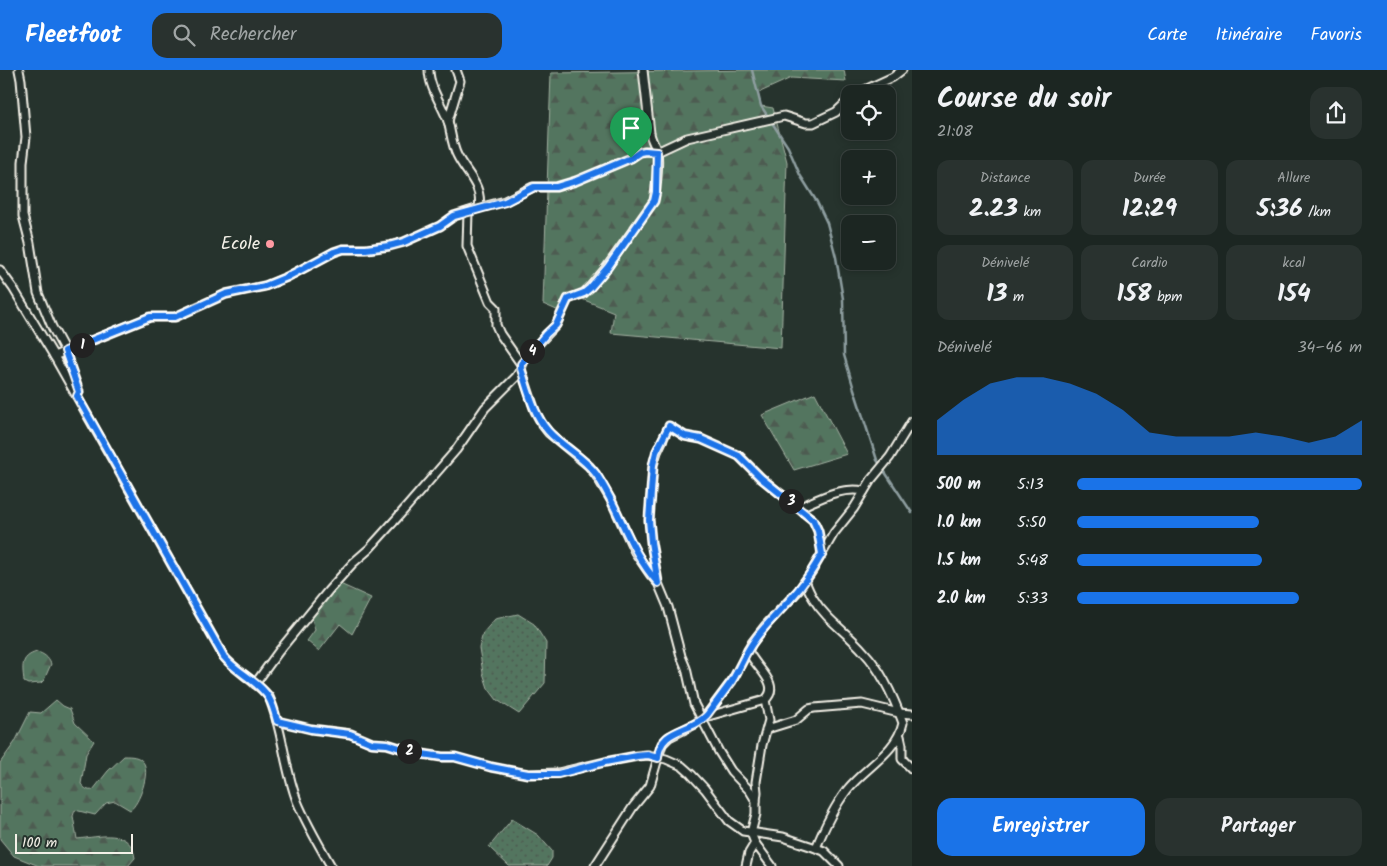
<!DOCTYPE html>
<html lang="fr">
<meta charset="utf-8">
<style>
:root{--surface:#1c2622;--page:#29322f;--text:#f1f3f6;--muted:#a0a5a5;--line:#3a4340;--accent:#1a73e8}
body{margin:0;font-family:Kalam,sans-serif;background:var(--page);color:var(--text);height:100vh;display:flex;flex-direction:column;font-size:19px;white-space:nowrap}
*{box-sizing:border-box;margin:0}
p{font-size:16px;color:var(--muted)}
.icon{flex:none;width:28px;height:28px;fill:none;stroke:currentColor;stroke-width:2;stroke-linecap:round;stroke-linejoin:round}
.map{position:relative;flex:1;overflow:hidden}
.side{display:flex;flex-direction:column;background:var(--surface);width:475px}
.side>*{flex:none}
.tools{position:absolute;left:841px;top:15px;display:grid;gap:10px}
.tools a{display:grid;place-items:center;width:55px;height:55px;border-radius:10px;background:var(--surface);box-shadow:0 2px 8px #0003,0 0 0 1px var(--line);font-size:25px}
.scale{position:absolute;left:15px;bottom:12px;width:118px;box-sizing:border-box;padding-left:5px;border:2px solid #f4f1e8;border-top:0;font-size:14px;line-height:18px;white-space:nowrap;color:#f4f1e8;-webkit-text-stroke:4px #26332d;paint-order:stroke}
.pin{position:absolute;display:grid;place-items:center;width:42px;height:42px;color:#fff;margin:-51px -21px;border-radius:50% 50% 50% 0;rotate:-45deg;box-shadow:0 0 5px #0007}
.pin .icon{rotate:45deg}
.km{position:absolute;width:25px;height:25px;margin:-12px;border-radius:50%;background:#222;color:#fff;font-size:14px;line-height:25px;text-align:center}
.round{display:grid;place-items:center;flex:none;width:52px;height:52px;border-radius:15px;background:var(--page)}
.head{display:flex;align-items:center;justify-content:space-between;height:85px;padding:0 25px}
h1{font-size:28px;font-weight:800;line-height:38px}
.figures{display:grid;grid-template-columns:repeat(3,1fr);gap:8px;height:85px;padding:5px 25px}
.figures div{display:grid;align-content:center;border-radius:12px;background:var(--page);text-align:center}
.figures b{font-size:25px;font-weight:800}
.figures small{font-size:14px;font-weight:400}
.figures p{font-size:14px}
.chart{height:140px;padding:10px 25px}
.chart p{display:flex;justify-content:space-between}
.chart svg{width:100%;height:90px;margin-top:5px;fill:var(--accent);opacity:.7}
.action{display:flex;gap:10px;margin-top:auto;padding:10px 25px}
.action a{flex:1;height:58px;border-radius:15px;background:var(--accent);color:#fff;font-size:20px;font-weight:800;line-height:58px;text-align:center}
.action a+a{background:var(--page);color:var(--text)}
ul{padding:0 25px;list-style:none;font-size:16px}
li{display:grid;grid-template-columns:80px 60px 1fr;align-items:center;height:38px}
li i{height:12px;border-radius:6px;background:var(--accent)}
header{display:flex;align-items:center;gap:30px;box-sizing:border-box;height:70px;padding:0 25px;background:var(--accent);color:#fff}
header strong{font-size:24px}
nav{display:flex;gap:28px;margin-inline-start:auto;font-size:18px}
.search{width:350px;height:45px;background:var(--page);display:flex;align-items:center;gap:12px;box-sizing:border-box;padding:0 18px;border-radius:15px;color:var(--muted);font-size:19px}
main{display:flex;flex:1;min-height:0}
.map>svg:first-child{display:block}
.grass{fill:url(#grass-dots);stroke:#a4b2a3}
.forest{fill:url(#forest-firs);stroke:#a4b2a3}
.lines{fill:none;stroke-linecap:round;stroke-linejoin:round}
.stream{stroke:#8e9ea0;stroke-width:2.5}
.street-casing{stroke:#f4f1e8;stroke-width:11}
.street{stroke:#26332d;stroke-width:7}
.route-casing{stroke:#fff;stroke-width:10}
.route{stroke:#1a73e8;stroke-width:6}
.poi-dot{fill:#ff9aa2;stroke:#26332d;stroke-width:2}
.labels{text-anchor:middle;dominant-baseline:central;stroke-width:4;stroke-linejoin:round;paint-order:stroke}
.poi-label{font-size:18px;fill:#f4f1e8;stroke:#26332d;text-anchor:end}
</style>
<header>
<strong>Fleetfoot</strong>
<div class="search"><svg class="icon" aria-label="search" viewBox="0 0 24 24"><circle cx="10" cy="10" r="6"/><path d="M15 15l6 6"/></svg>Rechercher</div>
<nav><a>Carte</a><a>Itinéraire</a><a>Favoris</a></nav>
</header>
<main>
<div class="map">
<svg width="912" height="796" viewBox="0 0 912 796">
<defs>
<pattern id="grass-dots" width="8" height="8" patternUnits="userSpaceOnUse" patternTransform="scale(1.25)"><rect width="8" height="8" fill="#53745e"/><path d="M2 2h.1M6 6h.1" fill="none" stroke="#4e5c51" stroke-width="1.8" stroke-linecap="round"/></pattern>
<pattern id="forest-firs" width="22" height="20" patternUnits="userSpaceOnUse" patternTransform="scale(1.25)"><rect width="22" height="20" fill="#53745e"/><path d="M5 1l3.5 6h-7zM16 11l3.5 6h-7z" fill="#4e5c51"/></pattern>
</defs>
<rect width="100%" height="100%" fill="#26332d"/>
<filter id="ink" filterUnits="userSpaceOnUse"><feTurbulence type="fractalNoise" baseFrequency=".02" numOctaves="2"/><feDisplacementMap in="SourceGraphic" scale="10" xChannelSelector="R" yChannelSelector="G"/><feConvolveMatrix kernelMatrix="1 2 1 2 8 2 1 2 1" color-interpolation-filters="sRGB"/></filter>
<g filter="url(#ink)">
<g class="grass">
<polygon points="518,544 534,554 546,573 545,613 519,644 497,630 488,618 483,603 479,578 483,563 495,549"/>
<polygon points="512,749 538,765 552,781 552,788 547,796 509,796 489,777"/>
</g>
<g class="forest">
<polygon points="754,0 844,0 846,11 791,8 758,23 761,36 773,38 787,92 781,278 611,263 614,242 567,223 559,241 543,234 551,3"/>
<polygon points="815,323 847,384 794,400 762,345"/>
<polygon points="338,513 371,528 352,564 340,554 319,581 307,571 315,560 311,545"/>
<path d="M 37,582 C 44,584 48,587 51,594 L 44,610 L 41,613 L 28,614 L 24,612 C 23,598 19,587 37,582 Z"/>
<path d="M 56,630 L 63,636 L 70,639 L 75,653 L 94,671 L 86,684 L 81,714 C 85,719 88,721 93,720 L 108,701 L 124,686 C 131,686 139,686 143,692 C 151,701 139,735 130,740 L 115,731 L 106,733 L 95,745 L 75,740 L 73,746 L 77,769 C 99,767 131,757 135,788 L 128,796 L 39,796 L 14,786 L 0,769 L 0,693 L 15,672 L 30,642 L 41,643 Z"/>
</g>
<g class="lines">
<polyline class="stream" points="752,0 761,36 788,77 800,105 817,132 827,153 836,187 843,229 844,285 853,316 877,390 912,443"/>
<defs>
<g id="street">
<polyline points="19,0 21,10 26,67 23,92 23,146 30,173 38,223 52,257 65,281 79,322 77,326"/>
<path d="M 429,0 C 429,17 442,35 448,51 C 451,62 452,75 457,85 C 466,104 483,115 479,138"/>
<polyline points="856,24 893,7 902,0"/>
<polyline points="448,51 460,11 456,0"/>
<polyline points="468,142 467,176 490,232 496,238 496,255 500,264 521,294"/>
<path d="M 0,200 L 13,218 L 54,286 L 224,587 C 237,602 256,611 269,627 C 283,660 284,697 297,731 C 305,751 320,777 331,796"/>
<polyline points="54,286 150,247 175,247 226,224 265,216 287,207 334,182 343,179 367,179 389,176 404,172 440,156 454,146 479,138 505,131 533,117 556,117 576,111 631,88 640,82 645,81 657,82 687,68 784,46 806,53 813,53 836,42 850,29"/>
<polyline points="521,299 535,341 542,354 549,363 589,396 596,405 611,430 635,482 650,504 658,513 668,537 681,586 686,598 694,634 719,682 731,701 750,721 756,731 756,744 751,763 755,773 772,796"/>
<path d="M 798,438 C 819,429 841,416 864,421"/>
<path d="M 805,511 C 807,516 810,523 813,528 C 826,550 848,563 864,582 C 882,601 894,628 903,653 C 897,682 864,698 847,720 C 834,737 824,758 816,778"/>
<polyline points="658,512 651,472 649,450 653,395 657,382 669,356 685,366 701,369 739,386 761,408 813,450 818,461 822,484"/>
<path d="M 255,614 L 279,581 L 328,521 L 353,493 L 369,479 L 397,448 L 456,380 L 485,338 L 516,307 L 521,299 L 524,289 L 556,255 L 568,229 L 584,223 L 590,217 L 607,197 L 654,131 C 656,121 659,91 657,82 C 655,75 651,70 650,63 L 643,0"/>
<path d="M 705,647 L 765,630 C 783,614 753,596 748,580"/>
<polyline points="277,651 311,659 351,664 372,673 387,674 416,683 442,687 455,687 491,697 528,704 558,703 605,692 637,686 648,685 666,689 682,696 691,704 705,719 729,751 743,761 783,767 816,778 824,781 839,796"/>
<polyline points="767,659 796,650 809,639 814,638 862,634 899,643 912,644"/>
<polyline points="900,666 902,675 902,689 912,699"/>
<polyline points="756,731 757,722 756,712 762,675 769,650 765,630"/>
<polyline points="595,796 633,737 650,716 662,674 669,667 695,654 705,647 732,611 752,573 766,555 799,520 812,501 834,463 854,438 871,410 890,387 912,351"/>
<polyline points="746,796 749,783 755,773"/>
</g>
</defs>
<use href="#street" class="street-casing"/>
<use href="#street" class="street"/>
</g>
</g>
<g class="lines" filter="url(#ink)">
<defs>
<path id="route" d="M 645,81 L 657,82 L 656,122 L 654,131 L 608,197 L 590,218 L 584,223 L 568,229 L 556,255 L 546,264 L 521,294 L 521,299 C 528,320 533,344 548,361 C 562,377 583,386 596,404 C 620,439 629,481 658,513 L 651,472 L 649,450 L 653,395 L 656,382 L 669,356 L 685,366 L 701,369 L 739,386 L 761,408 L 813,450 L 818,461 L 822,484 C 815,496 808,508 799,519 C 785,537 767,552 754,571 C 745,583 740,598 732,611 C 724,622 715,634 707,645 C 691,663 660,657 658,688 L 648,685 L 637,686 L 605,692 L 558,704 L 528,704 L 491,697 L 455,687 L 442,687 L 416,683 L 387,674 L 372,673 L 350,664 L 311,659 L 277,651 C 275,643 273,635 269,628 C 260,612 236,602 224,587 L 77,326 L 79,322 L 65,281 L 150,247 L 175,247 L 226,224 L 265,216 L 287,207 L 334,182 L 343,179 L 366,179 L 389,176 L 404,172 L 440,156 L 454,146 L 505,132 L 534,117 L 556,117 L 576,111 L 631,88 L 640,82 Z"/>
</defs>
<use href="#route" class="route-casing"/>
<use href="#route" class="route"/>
</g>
<circle class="poi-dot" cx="270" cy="174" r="5"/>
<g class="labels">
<g class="poi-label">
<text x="260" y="174">Ecole</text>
</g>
</g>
</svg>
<div class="tools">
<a><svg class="icon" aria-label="locate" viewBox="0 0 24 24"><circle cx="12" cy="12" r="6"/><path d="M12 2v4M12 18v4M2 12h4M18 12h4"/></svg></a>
<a>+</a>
<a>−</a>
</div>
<div class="scale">100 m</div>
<div class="pin" style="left:631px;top:88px;background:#1e9e55"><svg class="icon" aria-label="arrive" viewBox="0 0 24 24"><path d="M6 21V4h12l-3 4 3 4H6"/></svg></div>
<b class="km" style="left:82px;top:275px">1</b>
<b class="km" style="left:409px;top:681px">2</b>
<b class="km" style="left:791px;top:431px">3</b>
<b class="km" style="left:532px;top:281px">4</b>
</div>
<section class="side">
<div class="head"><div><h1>Course du soir</h1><p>21:08</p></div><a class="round"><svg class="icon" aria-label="share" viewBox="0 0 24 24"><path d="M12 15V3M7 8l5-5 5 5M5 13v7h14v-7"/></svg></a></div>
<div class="figures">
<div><p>Distance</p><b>2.23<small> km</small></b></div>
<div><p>Durée</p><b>12:29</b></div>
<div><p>Allure</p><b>5:36<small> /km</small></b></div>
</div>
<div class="figures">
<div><p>Dénivelé</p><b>13<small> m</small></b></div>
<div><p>Cardio</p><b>158<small> bpm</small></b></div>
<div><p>kcal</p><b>154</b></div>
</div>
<div class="chart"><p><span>Dénivelé</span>34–46 m</p>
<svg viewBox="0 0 160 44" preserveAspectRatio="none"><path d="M0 44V27L10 17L20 9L30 6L40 6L50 9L60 14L70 22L80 33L90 35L100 35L110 35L120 33L130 35L140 38L150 35L160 27V44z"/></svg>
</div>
<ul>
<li><b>500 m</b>5:13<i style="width:100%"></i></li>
<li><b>1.0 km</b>5:50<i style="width:64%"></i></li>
<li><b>1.5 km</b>5:48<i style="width:65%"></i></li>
<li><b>2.0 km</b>5:33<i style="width:78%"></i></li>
</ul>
<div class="action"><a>Enregistrer</a><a>Partager</a></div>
</section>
</main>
